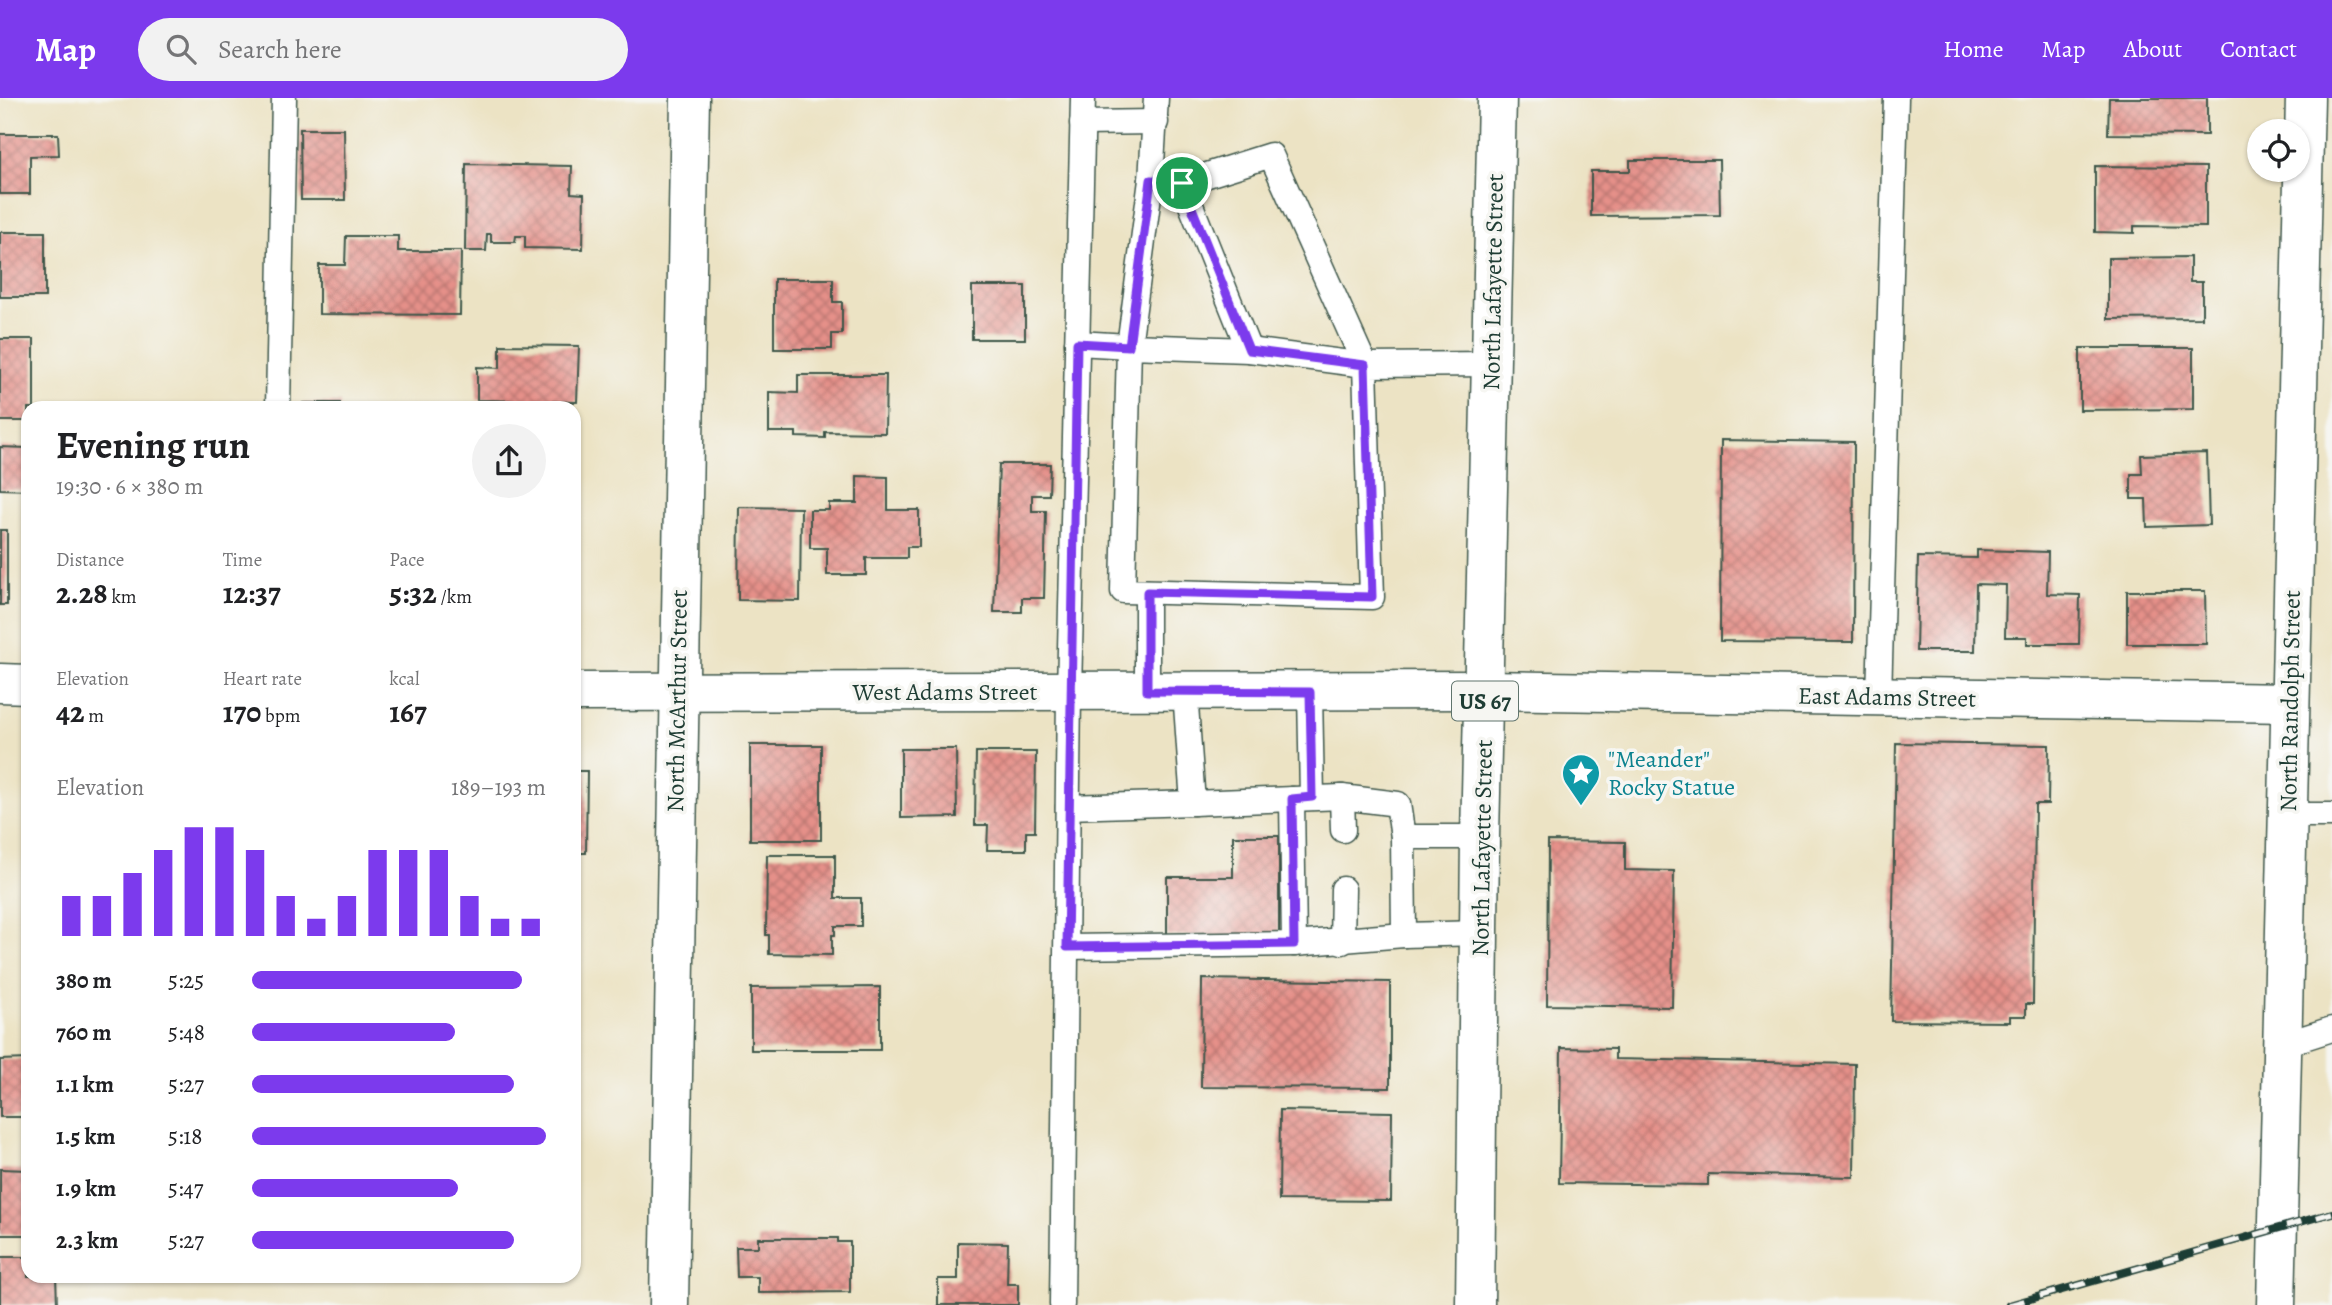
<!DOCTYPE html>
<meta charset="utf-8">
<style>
:root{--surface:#fff;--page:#f2f2f2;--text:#202124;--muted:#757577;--accent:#7c3aed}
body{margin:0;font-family:Alegreya,serif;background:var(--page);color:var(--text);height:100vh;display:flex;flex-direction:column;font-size:26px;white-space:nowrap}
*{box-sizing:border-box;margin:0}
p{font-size:23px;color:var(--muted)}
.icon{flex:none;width:38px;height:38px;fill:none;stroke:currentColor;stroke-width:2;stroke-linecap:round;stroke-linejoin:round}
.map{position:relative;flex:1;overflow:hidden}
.drawer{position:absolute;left:21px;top:303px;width:560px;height:882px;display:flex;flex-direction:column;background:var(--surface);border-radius:21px;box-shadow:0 2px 5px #0004}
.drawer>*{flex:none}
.controls{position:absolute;left:2247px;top:21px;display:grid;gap:14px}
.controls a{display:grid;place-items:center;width:63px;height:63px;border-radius:50%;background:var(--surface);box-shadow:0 2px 5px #0004;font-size:35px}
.pin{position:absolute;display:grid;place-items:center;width:60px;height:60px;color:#fff;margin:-30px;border:4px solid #fff;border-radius:50%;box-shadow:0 2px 7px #0007}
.round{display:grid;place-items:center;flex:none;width:74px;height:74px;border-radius:37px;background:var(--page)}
.head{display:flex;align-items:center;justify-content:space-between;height:119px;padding:0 35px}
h1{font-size:38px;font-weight:700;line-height:52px}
.stats{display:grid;grid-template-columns:repeat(3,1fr);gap:10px;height:119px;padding:7px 35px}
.stats div{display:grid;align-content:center}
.stats b{font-size:30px;font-weight:700}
.stats small{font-size:19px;font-weight:400}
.stats p{font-size:19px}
.chart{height:196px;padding:14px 35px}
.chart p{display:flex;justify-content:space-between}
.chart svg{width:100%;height:126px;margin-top:7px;stroke:var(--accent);stroke-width:6}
ul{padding:0 35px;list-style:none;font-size:23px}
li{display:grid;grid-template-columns:112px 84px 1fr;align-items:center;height:52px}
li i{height:18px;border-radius:9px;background:var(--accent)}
header{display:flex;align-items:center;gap:42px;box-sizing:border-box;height:98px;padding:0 35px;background:var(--accent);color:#fff}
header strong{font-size:33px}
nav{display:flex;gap:38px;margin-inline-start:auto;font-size:24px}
.search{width:490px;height:63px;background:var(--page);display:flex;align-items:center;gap:18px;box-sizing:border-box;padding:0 24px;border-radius:38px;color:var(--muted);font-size:26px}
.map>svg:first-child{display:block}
.building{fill:url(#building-cross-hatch)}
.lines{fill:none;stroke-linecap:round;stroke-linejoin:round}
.service-casing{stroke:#3e564a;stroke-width:27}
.minor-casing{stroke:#3e564a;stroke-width:41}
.tertiary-casing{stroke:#3e564a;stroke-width:41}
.trunk-casing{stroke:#3e564a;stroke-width:41}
.service{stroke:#fff;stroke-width:24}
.minor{stroke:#fff;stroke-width:38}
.tertiary{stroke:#fff;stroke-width:38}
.trunk{stroke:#fff;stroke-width:38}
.rail-casing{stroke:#1f3d34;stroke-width:8}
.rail{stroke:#f6f6f2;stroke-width:5;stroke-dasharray:16;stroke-linecap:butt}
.route-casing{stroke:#fff;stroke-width:14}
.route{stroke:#7c3aed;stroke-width:9}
.labels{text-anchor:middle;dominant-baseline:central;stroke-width:7;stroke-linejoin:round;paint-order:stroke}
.shield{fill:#f6f6f2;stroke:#60746d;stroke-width:2}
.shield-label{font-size:23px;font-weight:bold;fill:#1f3d34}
.street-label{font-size:24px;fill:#1f3d34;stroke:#f6f6f2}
.culture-label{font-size:24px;fill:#0d838f;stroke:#f6f6f2;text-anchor:start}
</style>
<header>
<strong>Map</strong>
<div class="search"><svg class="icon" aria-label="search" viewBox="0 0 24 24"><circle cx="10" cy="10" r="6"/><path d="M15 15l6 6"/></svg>Search here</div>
<nav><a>Home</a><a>Map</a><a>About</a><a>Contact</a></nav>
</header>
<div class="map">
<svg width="2332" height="1207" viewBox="0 0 2332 1207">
<defs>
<pattern id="building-cross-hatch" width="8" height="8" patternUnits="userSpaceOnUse" patternTransform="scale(1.75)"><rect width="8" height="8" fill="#e59089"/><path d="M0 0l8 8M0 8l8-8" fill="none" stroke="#b97771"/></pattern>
</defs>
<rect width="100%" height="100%" fill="#f6f6f2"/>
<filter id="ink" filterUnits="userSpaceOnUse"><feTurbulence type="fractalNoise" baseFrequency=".0143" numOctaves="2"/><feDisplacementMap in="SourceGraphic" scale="14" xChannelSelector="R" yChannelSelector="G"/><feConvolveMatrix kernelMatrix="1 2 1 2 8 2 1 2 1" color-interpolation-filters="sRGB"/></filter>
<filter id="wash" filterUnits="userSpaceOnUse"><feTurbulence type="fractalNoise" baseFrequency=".00686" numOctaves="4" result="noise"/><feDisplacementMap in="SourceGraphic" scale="28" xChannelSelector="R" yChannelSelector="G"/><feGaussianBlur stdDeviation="1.57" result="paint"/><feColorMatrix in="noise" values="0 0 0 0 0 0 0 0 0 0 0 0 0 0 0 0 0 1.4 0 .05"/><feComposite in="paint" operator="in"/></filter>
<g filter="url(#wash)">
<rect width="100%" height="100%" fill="#ece3c4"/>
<g id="blocks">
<g class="building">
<polygon points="2109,0 2207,0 2207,37 2108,36"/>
<polygon points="300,31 344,31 345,102 301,102"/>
<polygon points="0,36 58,36 59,57 30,58 30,96 0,96"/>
<polygon points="1630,62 1719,62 1720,117 1591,118 1591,73 1630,73"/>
<polygon points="466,66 572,68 571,95 584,96 583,151 525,150 525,138 516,138 515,144 491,144 491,136 487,136 486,153 465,153"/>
<polygon points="2095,68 2206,69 2206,129 2134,128 2134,135 2095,134"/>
<rect x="0" y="134" width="45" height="65"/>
<polygon points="346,138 398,138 398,153 461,153 460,217 319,216 319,167 345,167"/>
<polygon points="2190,159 2190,184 2202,184 2202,220 2108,221 2108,160"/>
<polygon points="774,181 833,181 833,204 842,204 842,236 832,236 832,251 774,251"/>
<rect x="972" y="188" width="53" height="53"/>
<polygon points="0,241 34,241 34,310 28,310 28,323 0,323"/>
<polygon points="500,247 579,248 577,304 477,302 477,269 500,270"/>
<polygon points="2080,250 2193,250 2193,311 2080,312"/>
<polygon points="798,277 886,277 885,335 825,334 825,340 796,339 796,334 769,334 769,294 798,295"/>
<rect x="303" y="305" width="37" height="5"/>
<polygon points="1721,342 1854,344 1853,544 1720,543"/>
<polygon points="0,349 28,350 28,392 0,391"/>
<polygon points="2207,355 2209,427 2147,429 2146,401 2131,401 2131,376 2142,376 2141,357"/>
<polygon points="999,366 1050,366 1049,397 1032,397 1032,413 1046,413 1044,500 1022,500 1022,514 994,514"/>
<polygon points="857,378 888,379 888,412 919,412 919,449 907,449 907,460 866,460 866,477 827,477 827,450 810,450 810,412 829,412 829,405 857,405"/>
<polygon points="739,409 801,410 800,503 738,502"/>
<rect x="0" y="432" width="7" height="75"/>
<polygon points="1977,452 2048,454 2047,496 2080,497 2079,546 2027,546 2027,539 2005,539 2006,487 1976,486 1975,553 1916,553 1918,459 1977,460"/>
<polygon points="2127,493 2205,493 2206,546 2127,546"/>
<polygon points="1896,645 2049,647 2048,706 2035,706 2033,906 2026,906 2026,918 2010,918 2010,924 1891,923"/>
<rect x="750" y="647" width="71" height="95"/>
<polygon points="901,651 956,651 957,719 901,720"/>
<polygon points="976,654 1036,654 1035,734 1026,734 1026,752 987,752 988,727 975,727"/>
<polygon points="574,673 587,673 586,755 574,755"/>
<polygon points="1233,738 1279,738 1279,838 1167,838 1167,779 1233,779"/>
<polygon points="1548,743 1625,744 1625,772 1674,773 1672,909 1547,907"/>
<polygon points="767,757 835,757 835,800 861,800 861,828 835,828 835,837 832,837 832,857 769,856 769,837 766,837"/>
<polygon points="1202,881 1390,884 1390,990 1201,989"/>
<polygon points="880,889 880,952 751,952 751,890"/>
<polygon points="1561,950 1615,951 1615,961 1855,966 1854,1079 1708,1076 1708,1087 1559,1085"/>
<polygon points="28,961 28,1019 0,1019 0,962"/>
<polygon points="1280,1012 1392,1014 1391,1103 1279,1102"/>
<polygon points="0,1071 28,1072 28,1137 0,1137"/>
<polygon points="758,1140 838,1140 838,1144 850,1144 850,1194 758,1195 758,1179 737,1179 736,1149 758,1149"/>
<polygon points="958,1144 1008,1145 1007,1186 1018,1186 1018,1207 938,1207 938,1181 958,1181"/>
<polygon points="0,1159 28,1159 28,1178 56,1178 57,1207 0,1207"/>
</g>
</g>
</g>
<g filter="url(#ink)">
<use href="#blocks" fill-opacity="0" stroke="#3e564a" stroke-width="2"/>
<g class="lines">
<defs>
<g id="service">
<polyline points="1082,25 1156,24"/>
<polyline points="1151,82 1182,85 1271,57 1365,267"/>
<polyline points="1182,85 1249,252"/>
<polyline points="1077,245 1129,248 1151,82 1156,0"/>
<polyline points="1365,267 1249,252 1129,248 1123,493 1372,499 1365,267 1491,266"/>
<polyline points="278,310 284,0"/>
<polyline points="1147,494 1147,593"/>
<polyline points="1185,593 1193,705 1342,699 1398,706 1403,739 1404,837"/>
<polyline points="1310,594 1312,699"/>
<polyline points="1879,599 1896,0"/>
<polyline points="1342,699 1343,732"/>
<polyline points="1292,701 1294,846"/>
<polyline points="1068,709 1193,705"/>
<polyline points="2288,717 2332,717"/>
<polyline points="1403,739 1480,739"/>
<polyline points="1342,844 1343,791"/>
<polyline points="1067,849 1294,846 1404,837 1481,835"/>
<polyline points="2282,947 2332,931"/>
<polyline points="1062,1207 1069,594 1083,0"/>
</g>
<g id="minor">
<polyline points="1485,592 2290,605"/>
<polyline points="669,1207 690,0"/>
<polyline points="2276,1207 2305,0"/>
</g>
<g id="tertiary">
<polyline points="0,585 28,586"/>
<polyline points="574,594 1485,592"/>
</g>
<polyline id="trunk" points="1475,1207 1480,739 1497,0"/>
</defs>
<use href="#service" class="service-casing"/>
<use href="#minor" class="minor-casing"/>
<use href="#tertiary" class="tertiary-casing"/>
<use href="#trunk" class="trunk-casing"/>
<use href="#service" class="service"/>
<use href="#minor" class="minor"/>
<use href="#tertiary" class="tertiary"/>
<use href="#trunk" class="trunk"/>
<defs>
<polyline id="rail" points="2009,1207 2332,1115"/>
</defs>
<use href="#rail" class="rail-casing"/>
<use href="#rail" class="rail"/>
</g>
</g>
<g class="lines" filter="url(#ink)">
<defs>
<polygon id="route" points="1151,82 1182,85 1249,252 1365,267 1372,499 1147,494 1147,593 1310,594 1312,699 1292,701 1294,846 1067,849 1077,245 1129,248"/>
</defs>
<use href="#route" class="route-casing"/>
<use href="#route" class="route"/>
</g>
<defs>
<symbol id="sight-pin" viewBox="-11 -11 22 30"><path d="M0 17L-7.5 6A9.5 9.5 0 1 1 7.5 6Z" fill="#0f9aa8" stroke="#f6f6f2"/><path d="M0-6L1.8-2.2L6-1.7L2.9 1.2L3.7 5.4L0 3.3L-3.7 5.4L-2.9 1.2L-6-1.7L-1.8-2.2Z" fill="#fff"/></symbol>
</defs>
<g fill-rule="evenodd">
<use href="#sight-pin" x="1559" y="653" width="44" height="60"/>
</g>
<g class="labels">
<rect class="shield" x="1452" y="583.5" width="66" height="39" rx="5"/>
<g class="shield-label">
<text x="1485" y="603">US 67</text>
</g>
<g class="street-label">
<text transform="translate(1493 184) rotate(-89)">North Lafayette Street</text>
<text x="945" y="594">West Adams Street</text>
<text transform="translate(1887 599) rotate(1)">East Adams Street</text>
<text transform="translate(677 603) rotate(-89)">North McArthur Street</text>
<text transform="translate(2290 603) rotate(-89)">North Randolph Street</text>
<text transform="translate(1482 750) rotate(-89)">North Lafayette Street</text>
</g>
<g class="culture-label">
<text x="1608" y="661">"Meander"<tspan x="1608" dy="28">Rocky Statue</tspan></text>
</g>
</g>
</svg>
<div class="controls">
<a><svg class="icon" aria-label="locate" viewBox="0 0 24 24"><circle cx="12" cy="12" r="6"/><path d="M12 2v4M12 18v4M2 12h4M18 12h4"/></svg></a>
</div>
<div class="pin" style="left:1182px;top:85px;background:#1e9e55"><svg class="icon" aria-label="arrive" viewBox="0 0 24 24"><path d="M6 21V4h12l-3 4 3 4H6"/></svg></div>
<section class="drawer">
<div class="head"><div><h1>Evening run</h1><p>19:30 · 6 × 380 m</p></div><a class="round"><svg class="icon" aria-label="share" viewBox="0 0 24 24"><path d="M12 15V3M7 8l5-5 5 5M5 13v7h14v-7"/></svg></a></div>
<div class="stats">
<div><p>Distance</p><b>2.28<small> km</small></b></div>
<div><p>Time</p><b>12:37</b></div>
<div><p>Pace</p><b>5:32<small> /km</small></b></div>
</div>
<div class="stats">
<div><p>Elevation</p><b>42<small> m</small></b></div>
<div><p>Heart rate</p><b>170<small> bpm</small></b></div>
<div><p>kcal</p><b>167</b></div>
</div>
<div class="chart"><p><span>Elevation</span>189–193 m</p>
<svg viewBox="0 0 160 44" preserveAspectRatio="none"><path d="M5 44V30M15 44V30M25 44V22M35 44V14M45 44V6M55 44V6M65 44V14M75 44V30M85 44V38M95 44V30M105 44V14M115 44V14M125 44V14M135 44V30M145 44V38M155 44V38"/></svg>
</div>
<ul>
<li><b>380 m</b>5:25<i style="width:92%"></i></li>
<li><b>760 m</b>5:48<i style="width:69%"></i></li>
<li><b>1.1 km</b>5:27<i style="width:89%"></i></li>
<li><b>1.5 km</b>5:18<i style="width:100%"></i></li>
<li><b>1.9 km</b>5:47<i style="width:70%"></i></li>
<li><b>2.3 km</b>5:27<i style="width:89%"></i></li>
</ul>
</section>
</div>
